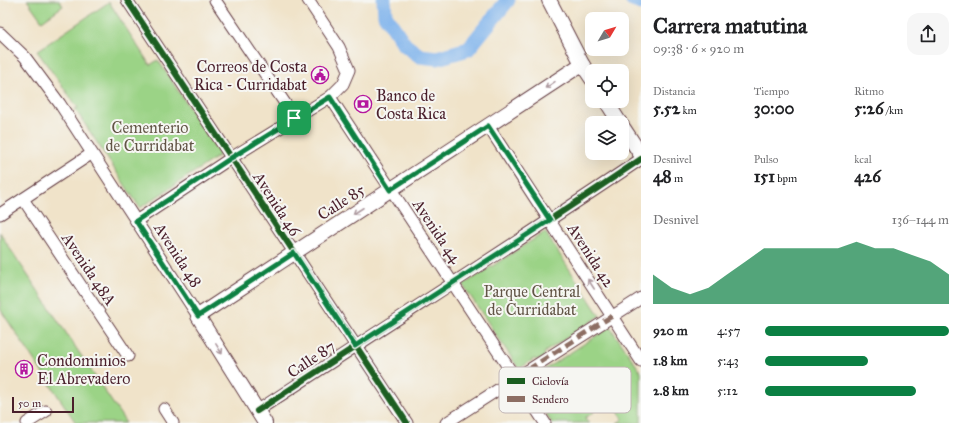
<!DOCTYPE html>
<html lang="es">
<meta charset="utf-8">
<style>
:root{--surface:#fff;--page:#f6f6f6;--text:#202124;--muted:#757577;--accent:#0b8043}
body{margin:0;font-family:"IM FELL Great Primer",serif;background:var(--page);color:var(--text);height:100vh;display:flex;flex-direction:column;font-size:15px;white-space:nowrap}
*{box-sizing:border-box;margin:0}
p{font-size:13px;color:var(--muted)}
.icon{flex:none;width:22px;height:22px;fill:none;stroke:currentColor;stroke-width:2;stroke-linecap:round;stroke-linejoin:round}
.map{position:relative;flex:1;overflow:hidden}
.panel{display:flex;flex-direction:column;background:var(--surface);width:320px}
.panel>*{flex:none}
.needle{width:26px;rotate:52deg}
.fabs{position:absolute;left:585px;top:12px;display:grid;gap:8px}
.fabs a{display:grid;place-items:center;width:44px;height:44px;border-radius:8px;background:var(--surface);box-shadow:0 4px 16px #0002;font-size:20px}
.scale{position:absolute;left:12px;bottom:10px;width:62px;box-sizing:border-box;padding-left:4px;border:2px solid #4a1f2b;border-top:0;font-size:11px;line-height:14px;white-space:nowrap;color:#4a1f2b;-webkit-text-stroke:3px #f6f6f2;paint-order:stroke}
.pin{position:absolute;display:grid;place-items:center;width:34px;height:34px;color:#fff;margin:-17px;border-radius:8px;box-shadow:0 2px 6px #0006}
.round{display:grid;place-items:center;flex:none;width:42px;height:42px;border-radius:12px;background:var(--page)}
.overview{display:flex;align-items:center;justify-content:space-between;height:68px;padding:0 12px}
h1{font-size:22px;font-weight:800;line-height:30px}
.metrics{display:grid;grid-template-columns:repeat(3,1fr);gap:6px;height:68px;padding:4px 12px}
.metrics div{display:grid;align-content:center}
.metrics b{font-size:17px;font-weight:800}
.metrics small{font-size:11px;font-weight:400}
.metrics p{font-size:11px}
.chart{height:112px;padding:8px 12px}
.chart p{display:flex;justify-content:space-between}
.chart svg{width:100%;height:72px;margin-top:4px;fill:var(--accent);opacity:.7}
ul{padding:0 12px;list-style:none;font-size:13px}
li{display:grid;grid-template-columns:64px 48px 1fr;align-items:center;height:30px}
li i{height:10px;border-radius:5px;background:var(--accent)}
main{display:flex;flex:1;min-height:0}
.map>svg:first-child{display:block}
.green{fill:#9bd386;stroke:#727958}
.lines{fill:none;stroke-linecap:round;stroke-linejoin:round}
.river{stroke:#7eb2ec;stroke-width:15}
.minor-casing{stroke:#633c43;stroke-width:13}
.major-casing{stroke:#633c43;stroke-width:16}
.minor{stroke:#fff;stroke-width:11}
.major{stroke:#fff;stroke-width:14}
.quiet{stroke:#8d6e63;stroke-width:5;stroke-dasharray:10 5;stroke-linecap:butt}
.cycleway-casing{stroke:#f6f6f2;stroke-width:8}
.cycleway{stroke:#1b5e20;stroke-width:6}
.oneway{stroke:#ae9aa0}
.route-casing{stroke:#fff;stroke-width:8}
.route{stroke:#0b8043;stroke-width:5}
.labels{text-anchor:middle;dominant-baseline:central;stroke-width:4;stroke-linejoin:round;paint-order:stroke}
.poi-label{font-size:16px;fill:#4a1f2b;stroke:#f6f6f2;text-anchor:start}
.park-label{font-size:16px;fill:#625546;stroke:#f6f6f2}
.street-label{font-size:16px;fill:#4a1f2b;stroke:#f6f6f2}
.key{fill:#f6f6f2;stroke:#c2b6b6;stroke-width:1}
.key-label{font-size:11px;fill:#4a1f2b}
</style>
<main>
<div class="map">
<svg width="641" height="423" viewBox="0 0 641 423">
<rect width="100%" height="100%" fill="#f6f6f2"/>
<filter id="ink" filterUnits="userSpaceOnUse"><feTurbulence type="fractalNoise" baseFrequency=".025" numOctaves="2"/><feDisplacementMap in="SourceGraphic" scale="8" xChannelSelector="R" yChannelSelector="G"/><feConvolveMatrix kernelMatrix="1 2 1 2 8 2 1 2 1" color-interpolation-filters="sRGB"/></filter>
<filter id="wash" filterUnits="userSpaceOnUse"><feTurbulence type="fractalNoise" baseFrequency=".012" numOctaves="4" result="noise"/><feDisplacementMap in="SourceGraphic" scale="16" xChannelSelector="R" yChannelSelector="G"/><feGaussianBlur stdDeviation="0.9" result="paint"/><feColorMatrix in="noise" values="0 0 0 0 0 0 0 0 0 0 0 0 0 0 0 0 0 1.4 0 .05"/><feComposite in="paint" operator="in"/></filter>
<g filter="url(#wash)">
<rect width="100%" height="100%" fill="#f0e3c9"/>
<g class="green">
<polygon points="27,0 59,0 63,6 42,21"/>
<polygon points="109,2 150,65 158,60 220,155 140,208 75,109 78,108 37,51"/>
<polygon points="0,232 7,244 126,423 76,423 2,312 0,308"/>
<polygon points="545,232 600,316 545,352 543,361 534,359 519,369 463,285"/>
<polygon points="610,327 641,372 641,423 617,423 623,419 618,411 627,404 621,395 611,401 592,372 575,384 594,412 585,418 589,423 552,423 525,382"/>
</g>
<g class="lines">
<g class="river">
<polyline points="384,0 385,15 405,45 420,56 437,58 468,49 508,0"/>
<polyline points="632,0 641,3"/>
</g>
</g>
</g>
<g filter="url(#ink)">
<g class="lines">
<defs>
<g id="minor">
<polyline points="127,0 407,423"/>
<polyline points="215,0 295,118"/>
<polyline points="0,33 25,57 60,104 198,316"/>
<polyline points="330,97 545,423"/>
<polyline points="488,126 641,361"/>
<polyline points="23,199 128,356"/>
<polyline points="0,214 91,154"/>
<polyline points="136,221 231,158 330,97 343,84 349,70 339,47 308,0"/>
<polyline points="164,409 173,423"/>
<path d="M 257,411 C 385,326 514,245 641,159"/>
<polyline points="27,423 46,411"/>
<polyline points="446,423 641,298"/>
</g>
<g id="major">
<polyline points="549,0 582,64 592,79"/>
<polyline points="606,101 620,123"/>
<polyline points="622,126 641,155"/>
<polyline points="265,423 198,316 582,64"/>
</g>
</defs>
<use href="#minor" class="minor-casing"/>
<use href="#major" class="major-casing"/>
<use href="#minor" class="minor"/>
<use href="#major" class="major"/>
<polyline class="quiet" points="515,378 612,316"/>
<defs>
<g id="cycleway">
<polyline points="127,0 407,423"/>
<path d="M 257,411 C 385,326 514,245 641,159"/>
</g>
</defs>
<use href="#cycleway" class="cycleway-casing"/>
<use href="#cycleway" class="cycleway"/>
</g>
<defs><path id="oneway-shaft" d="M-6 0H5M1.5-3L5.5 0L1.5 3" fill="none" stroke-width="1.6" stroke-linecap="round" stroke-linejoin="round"/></defs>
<g class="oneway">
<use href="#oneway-shaft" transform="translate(550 85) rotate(146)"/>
<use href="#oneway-shaft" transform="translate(358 211) rotate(147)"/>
<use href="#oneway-shaft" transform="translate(591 284) rotate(-123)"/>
<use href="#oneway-shaft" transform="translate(219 349) rotate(58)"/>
</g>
</g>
<g class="lines" filter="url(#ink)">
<defs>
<polygon id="route" points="330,97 390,190 488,126 550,220 355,346 294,253 198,316 136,221 231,158"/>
</defs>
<use href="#route" class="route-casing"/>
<use href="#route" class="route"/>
</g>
<defs>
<symbol id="civic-ring" viewBox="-11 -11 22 22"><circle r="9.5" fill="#f6f6f2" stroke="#b5179e" stroke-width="1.5"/><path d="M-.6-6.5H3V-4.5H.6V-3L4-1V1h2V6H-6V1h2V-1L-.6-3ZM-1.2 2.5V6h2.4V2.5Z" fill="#b5179e"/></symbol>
<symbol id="bank-ring" viewBox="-11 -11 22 22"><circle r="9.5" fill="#f6f6f2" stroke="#b5179e" stroke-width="1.5"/><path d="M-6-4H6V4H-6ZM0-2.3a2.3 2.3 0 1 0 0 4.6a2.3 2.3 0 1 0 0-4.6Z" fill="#b5179e"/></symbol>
<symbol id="building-ring" viewBox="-11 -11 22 22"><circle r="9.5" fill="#f6f6f2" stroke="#b5179e" stroke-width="1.5"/><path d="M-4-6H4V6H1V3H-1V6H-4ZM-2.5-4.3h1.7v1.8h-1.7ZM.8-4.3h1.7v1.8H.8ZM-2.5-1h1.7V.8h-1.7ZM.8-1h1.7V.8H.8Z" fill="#b5179e"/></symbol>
</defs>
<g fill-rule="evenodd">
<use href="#civic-ring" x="310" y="65" width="20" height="20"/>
<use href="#bank-ring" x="353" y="94" width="20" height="20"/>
<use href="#building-ring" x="14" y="359" width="20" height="20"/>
</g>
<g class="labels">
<g class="poi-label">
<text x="307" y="66" text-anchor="end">Correos de Costa<tspan x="307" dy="18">Rica - Curridabat</tspan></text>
<text x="376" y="95">Banco de<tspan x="376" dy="18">Costa Rica</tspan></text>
<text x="37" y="360">Condominios<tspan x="37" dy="18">El Abrevadero</tspan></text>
</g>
<g class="park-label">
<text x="150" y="127">Cementerio<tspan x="150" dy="18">de Curridabat</tspan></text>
<text x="532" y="291">Parque Central<tspan x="532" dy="18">de Curridabat</tspan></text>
</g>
<g class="street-label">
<text transform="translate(341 202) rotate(-33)">Calle 85</text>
<text transform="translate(277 204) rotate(57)">Avenida 46</text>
<text transform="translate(437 231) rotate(56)">Avenida 44</text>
<text transform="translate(178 255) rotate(57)">Avenida 48</text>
<text transform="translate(591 255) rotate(57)">Avenida 42</text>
<text transform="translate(89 269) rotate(56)">Avenida 48A</text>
<text transform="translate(311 359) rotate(-34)">Calle 87</text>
</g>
</g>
<rect x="499" y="367" width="132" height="46" rx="6" class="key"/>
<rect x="507" y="378" width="18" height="6" fill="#1b5e20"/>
<rect x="507" y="396" width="18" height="6" fill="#8d6e63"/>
<g class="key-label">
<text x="532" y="385">Ciclovía</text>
<text x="532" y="403">Sendero</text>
</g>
</svg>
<div class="fabs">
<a><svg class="needle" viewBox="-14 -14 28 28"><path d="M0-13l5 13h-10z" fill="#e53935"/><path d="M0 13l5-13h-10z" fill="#757577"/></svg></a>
<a><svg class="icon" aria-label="locate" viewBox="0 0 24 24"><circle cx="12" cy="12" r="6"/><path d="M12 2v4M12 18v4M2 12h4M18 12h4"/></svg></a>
<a><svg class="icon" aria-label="layers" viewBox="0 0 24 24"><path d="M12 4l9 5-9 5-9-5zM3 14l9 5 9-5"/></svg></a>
</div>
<div class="scale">50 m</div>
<div class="pin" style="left:294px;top:118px;background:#1e9e55"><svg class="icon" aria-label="arrive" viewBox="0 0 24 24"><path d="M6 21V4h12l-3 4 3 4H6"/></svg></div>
</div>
<section class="panel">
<div class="overview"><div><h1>Carrera matutina</h1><p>09:38 · 6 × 920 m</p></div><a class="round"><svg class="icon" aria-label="share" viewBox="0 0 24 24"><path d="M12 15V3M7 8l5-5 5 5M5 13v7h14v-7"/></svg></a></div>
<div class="metrics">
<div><p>Distancia</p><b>5.52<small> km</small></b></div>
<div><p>Tiempo</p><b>30:00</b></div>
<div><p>Ritmo</p><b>5:26<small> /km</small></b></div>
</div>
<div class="metrics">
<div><p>Desnivel</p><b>48<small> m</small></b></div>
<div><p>Pulso</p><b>151<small> bpm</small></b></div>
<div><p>kcal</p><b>426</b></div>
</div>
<div class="chart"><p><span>Desnivel</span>136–144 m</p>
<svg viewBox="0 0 160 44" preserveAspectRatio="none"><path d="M0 44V26L10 34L20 38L30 34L40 26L50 18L60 10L70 10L80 10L90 10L100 10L110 6L120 10L130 10L140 14L150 18L160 26V44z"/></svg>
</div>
<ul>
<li><b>920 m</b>4:57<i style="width:100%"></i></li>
<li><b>1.8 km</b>5:43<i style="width:56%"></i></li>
<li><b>2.8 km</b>5:12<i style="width:82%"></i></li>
</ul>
</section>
</main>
